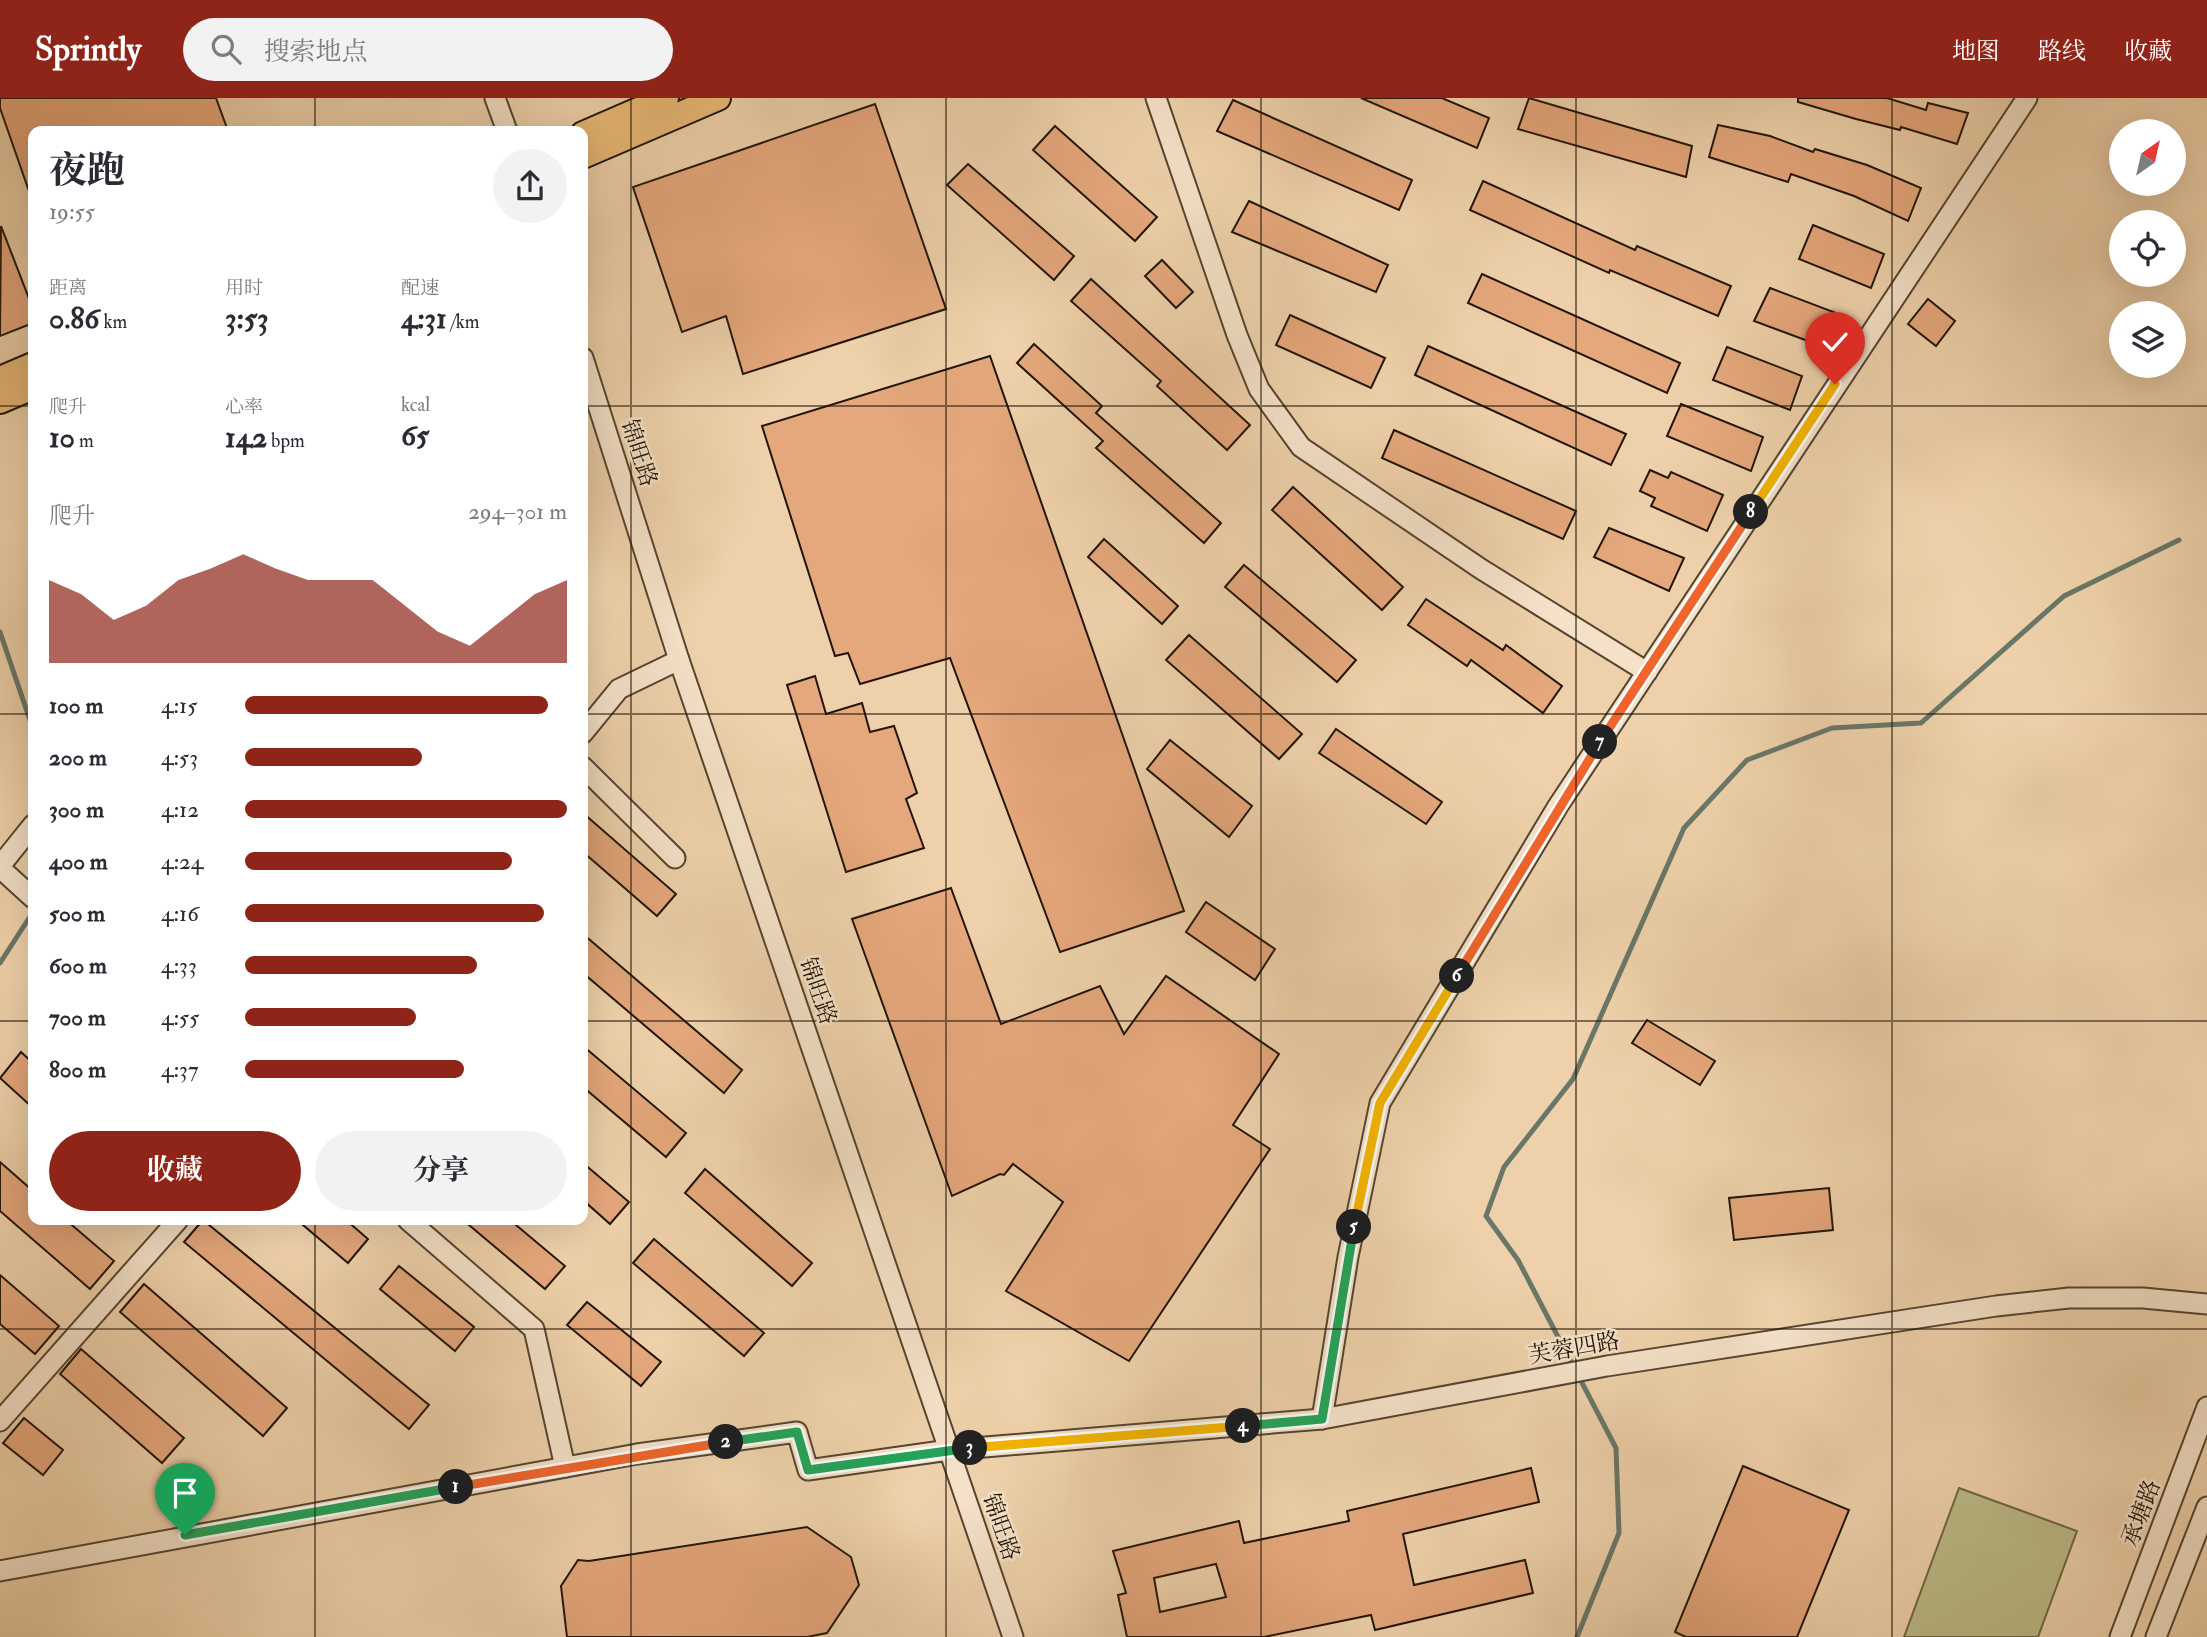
<!DOCTYPE html>
<html lang="zh">
<meta charset="utf-8">
<style>
:root{--surface:#fff;--page:#f2f2f3;--text:#2b2b33;--muted:#7c7c81;--accent:#8f2418}
body{margin:0;font-family:"IM FELL Double Pica","Noto Serif SC",serif;background:var(--page);color:var(--text);height:100vh;display:flex;flex-direction:column;font-size:26px;white-space:nowrap}
*{box-sizing:border-box;margin:0}
p{font-size:23px;color:var(--muted)}
.icon{flex:none;width:38px;height:38px;fill:none;stroke:currentColor;stroke-width:2;stroke-linecap:round;stroke-linejoin:round}
.map{position:relative;flex:1;overflow:hidden}
.side{position:absolute;left:28px;top:28px;width:560px;height:1099px;display:flex;flex-direction:column;background:var(--surface);border-radius:14px;box-shadow:0 7px 28px #0002}
.side>*{flex:none}
.needle{width:46px;rotate:34deg}
.controls{position:absolute;left:2109px;top:21px;display:grid;gap:14px}
.controls a{display:grid;place-items:center;width:77px;height:77px;border-radius:50%;background:var(--surface);box-shadow:0 7px 28px #0002;font-size:35px}
.pin{position:absolute;display:grid;place-items:center;width:60px;height:60px;color:#fff;margin:-72px -30px;border-radius:50% 50% 50% 0;rotate:-45deg;box-shadow:0 0 7px #0007}
.pin .icon{rotate:45deg}
.km{position:absolute;width:35px;height:35px;margin:-18px;border-radius:50%;background:#222;color:#fff;font-size:19px;line-height:35px;text-align:center}
.round{display:grid;place-items:center;flex:none;width:74px;height:74px;border-radius:37px;background:var(--page)}
.head{display:flex;align-items:center;justify-content:space-between;height:119px;padding:0 21px}
h1{font-size:38px;font-weight:700;line-height:52px}
.stats{display:grid;grid-template-columns:repeat(3,1fr);gap:10px;height:119px;padding:7px 21px}
.stats div{display:grid;align-content:center}
.stats b{font-size:30px;font-weight:700}
.stats small{font-size:19px;font-weight:400}
.stats p{font-size:19px}
.chart{height:196px;padding:14px 21px}
.chart p{display:flex;justify-content:space-between}
.chart svg{width:100%;height:126px;margin-top:7px;fill:var(--accent);opacity:.7}
.primary-button{display:flex;gap:14px;margin-top:auto;padding:14px 21px}
.primary-button a{flex:1;height:80px;border-radius:42px;background:var(--accent);color:#fff;font-size:28px;font-weight:700;line-height:80px;text-align:center}
.primary-button a+a{background:var(--page);color:var(--text)}
ul{padding:0 21px;list-style:none;font-size:23px}
li{display:grid;grid-template-columns:112px 84px 1fr;align-items:center;height:52px}
li i{height:18px;border-radius:9px;background:var(--accent)}
header{display:flex;align-items:center;gap:42px;box-sizing:border-box;height:98px;padding:0 35px;background:var(--accent);color:#fff}
header strong{font-size:33px}
nav{display:flex;gap:38px;margin-inline-start:auto;font-size:24px}
.search{width:490px;height:63px;background:var(--page);display:flex;align-items:center;gap:18px;box-sizing:border-box;padding:0 24px;border-radius:38px;color:var(--muted);font-size:26px}
.map>svg:first-child{display:block}
.green{fill:#bbba86;stroke:#6e6846;stroke-width:2}
.lines{fill:none;stroke-linecap:round;stroke-linejoin:round}
.stream{stroke:#697769;stroke-width:5}
.building{fill:#e5a77c;stroke:#211607;stroke-width:2;fill-rule:evenodd}
.minor-casing{stroke:#544530;stroke-width:23}
.major-casing{stroke:#211607;stroke-width:28}
.minor{stroke:#f4e1c8;stroke-width:19}
.major{stroke:#e7b875;stroke-width:24}
.split-1-casing{stroke:#fff;stroke-width:14}
.split-2-casing{stroke:#fff;stroke-width:14}
.split-3-casing{stroke:#fff;stroke-width:14}
.split-4-casing{stroke:#fff;stroke-width:14}
.split-5-casing{stroke:#fff;stroke-width:14}
.split-6-casing{stroke:#fff;stroke-width:14}
.split-7-casing{stroke:#fff;stroke-width:14}
.split-8-casing{stroke:#fff;stroke-width:14}
.split-9-casing{stroke:#fff;stroke-width:14}
.split-1{stroke:#22a559;stroke-width:9}
.split-2{stroke:#f0652b;stroke-width:9}
.split-3{stroke:#22a559;stroke-width:9}
.split-4{stroke:#f5b400;stroke-width:9}
.split-5{stroke:#22a559;stroke-width:9}
.split-6{stroke:#f5b400;stroke-width:9}
.split-7{stroke:#f0652b;stroke-width:9}
.split-8{stroke:#f0652b;stroke-width:9}
.split-9{stroke:#f5b400;stroke-width:9}
.grid{fill:none;stroke:#211607;stroke-width:2;stroke-opacity:0.55}
.labels{text-anchor:middle;dominant-baseline:central;stroke-width:5;stroke-linejoin:round;paint-order:stroke}
.street-label{font-size:23px;fill:#211607;stroke:#f4e1c8}
</style>
<header>
<strong>Sprintly</strong>
<div class="search"><svg class="icon" aria-label="search" viewBox="0 0 24 24"><circle cx="10" cy="10" r="6"/><path d="M15 15l6 6"/></svg>搜索地点</div>
<nav><a>地图</a><a>路线</a><a>收藏</a></nav>
</header>
<div class="map">
<svg width="2207" height="1539" viewBox="0 0 2207 1539">
<rect width="100%" height="100%" fill="#eed1aa"/>
<filter id="stains"><feTurbulence type="fractalNoise" baseFrequency=".00286" numOctaves="4"/><feColorMatrix values="0 0 0 0 .2 0 0 0 0 .09 0 0 0 0 .02 0 0 0 .5 -.17"/></filter>
<radialGradient id="worn" r=".72"><stop offset=".6" stop-color="#630" stop-opacity="0"/><stop offset="1" stop-color="#630" stop-opacity=".3"/></radialGradient>
<polygon class="green" points="1959,1390 2077,1433 2038,1539 1904,1539"/>
<g class="lines">
<g class="stream">
<polyline points="0,534 33,631"/>
<polyline points="0,865 33,814"/>
<polyline points="1577,1539 1619,1435 1616,1350 1518,1162 1486,1118 1504,1069 1573,981 1684,730 1747,662 1832,630 1921,625 2064,498 2179,442"/>
</g>
</g>
<g class="building">
<polygon points="0,0 216,0 228,33 33,33 31,99 0,10"/>
<polygon points="1361,0 1442,0 1489,20 1477,50"/>
<polygon points="1529,0 1692,48 1686,79 1518,31"/>
<polygon points="1798,0 1887,0 1926,12 1928,5 1968,15 1957,46 1901,29 1900,32 1856,21 1798,4"/>
<polygon points="1233,2 1412,82 1399,112 1217,33"/>
<polygon points="875,6 946,211 743,276 726,218 682,234 633,89"/>
<polygon points="1718,27 1770,38 1813,54 1815,51 1867,67 1921,90 1908,123 1854,98 1791,76 1788,84 1709,59"/>
<polygon points="1055,28 1157,119 1135,143 1033,52"/>
<polygon points="968,66 1074,158 1054,182 947,87"/>
<polygon points="1483,83 1635,152 1637,148 1731,188 1718,218 1610,172 1609,175 1470,112"/>
<polygon points="1249,103 1388,167 1376,194 1232,134"/>
<polygon points="1813,127 1884,156 1871,190 1799,161"/>
<polygon points="1,128 33,211 33,225 0,238"/>
<polygon points="1162,162 1193,194 1176,210 1145,178"/>
<polygon points="1482,176 1680,265 1667,295 1468,205"/>
<polygon points="1091,181 1250,327 1227,352 1157,288 1161,283 1071,203"/>
<polygon points="1770,190 1844,218 1832,252 1754,223"/>
<polygon points="1928,201 1955,223 1936,248 1908,226"/>
<polygon points="1290,217 1385,260 1371,290 1276,247"/>
<polygon points="1034,246 1102,308 1096,315 1221,425 1204,445 1096,350 1103,343 1017,265"/>
<polygon points="1428,248 1626,336 1611,367 1415,277"/>
<polygon points="1727,249 1802,278 1790,312 1713,282"/>
<polygon points="990,258 1184,813 1060,854 950,560 860,586 848,555 835,558 762,328"/>
<polygon points="1681,306 1763,339 1751,373 1667,338"/>
<polygon points="1394,332 1576,413 1563,441 1382,360"/>
<polygon points="1650,372 1668,380 1671,374 1723,397 1707,433 1651,408 1655,400 1640,393"/>
<polygon points="1293,389 1403,489 1382,512 1272,412"/>
<polygon points="1609,430 1684,460 1669,493 1594,459"/>
<polygon points="1104,441 1178,508 1162,526 1088,459"/>
<polygon points="1244,467 1356,562 1337,584 1225,489"/>
<polygon points="1426,501 1503,552 1506,547 1562,588 1543,615 1471,562 1467,568 1408,527"/>
<polygon points="1189,537 1302,636 1279,661 1166,562"/>
<polygon points="815,578 826,616 862,605 870,634 894,628 917,695 906,701 924,750 846,774 787,587"/>
<polygon points="1336,631 1442,704 1426,726 1319,655"/>
<polygon points="1170,642 1252,708 1229,739 1147,671"/>
<polygon points="583,715 676,796 657,818 583,754"/>
<polygon points="951,790 1001,926 1100,888 1124,936 1166,878 1279,956 1233,1027 1270,1051 1129,1263 1006,1193 1063,1104 1013,1066 1004,1077 1000,1076 952,1098 852,821"/>
<polygon points="1206,804 1275,851 1255,882 1186,834"/>
<polygon points="583,836 742,972 724,995 583,875"/>
<polygon points="1647,922 1715,963 1700,987 1632,945"/>
<polygon points="583,948 686,1035 666,1059 583,989"/>
<polygon points="21,954 33,965 33,1010 0,980"/>
<polygon points="0,1064 33,1093 33,1122 66,1122 114,1163 90,1191 0,1113"/>
<polygon points="583,1065 629,1104 610,1126 583,1102"/>
<polygon points="705,1071 812,1165 792,1188 685,1095"/>
<polygon points="1829,1090 1833,1132 1734,1142 1729,1100"/>
<polygon points="203,1122 429,1307 409,1331 184,1144"/>
<polygon points="297,1122 346,1122 368,1141 348,1165"/>
<polygon points="463,1122 510,1122 565,1168 545,1191"/>
<polygon points="654,1141 764,1235 744,1258 633,1165"/>
<polygon points="399,1168 474,1229 455,1253 380,1191"/>
<polygon points="0,1177 59,1228 35,1256 0,1226"/>
<polygon points="144,1186 287,1310 263,1338 120,1214"/>
<polygon points="587,1204 661,1264 641,1288 567,1227"/>
<polygon points="81,1251 184,1340 162,1365 60,1276"/>
<polygon points="24,1320 63,1352 43,1377 3,1345"/>
<polygon points="1743,1368 1849,1412 1797,1539 1686,1539 1675,1534"/>
<path d="M 1531,1370 L 1539,1404 L 1403,1436 L 1414,1487 L 1525,1462 L 1533,1495 L 1375,1532 L 1371,1517 L 1264,1539 L 1127,1539 L 1118,1497 L 1126,1495 L 1113,1453 L 1239,1423 L 1244,1445 L 1349,1423 L 1347,1413 ZM 1216,1466 L 1226,1499 L 1160,1514 L 1154,1480 Z"/>
<polygon points="807,1429 851,1459 859,1487 827,1535 807,1539 567,1539 561,1488 578,1462 589,1463"/>
</g>
<g class="lines">
<defs>
<g id="minor">
<polyline points="495,0 507,33"/>
<polyline points="1156,0 1237,237 1259,291 1301,349 1481,471 1647,574"/>
<polyline points="583,260 679,562 1013,1539"/>
<polyline points="583,635 619,591 679,562"/>
<polyline points="583,669 675,760"/>
<polyline points="0,768 33,727"/>
<polyline points="0,770 33,800"/>
<polyline points="408,1122 534,1231 565,1369"/>
<polyline points="1322,1321 1348,1159 1380,1005 1558,708 2027,0"/>
<polyline points="0,1323 178,1122"/>
<polyline points="0,1473 637,1356 797,1334 808,1372 949,1352 1322,1321 1607,1268 1996,1208 2069,1200 2143,1200 2207,1206"/>
<polyline points="2120,1539 2207,1309"/>
<polyline points="2156,1539 2207,1409"/>
</g>
<g id="major">
<polyline points="583,36 666,0"/>
<polyline points="583,58 718,0"/>
<polyline points="0,281 33,267"/>
<polyline points="0,303 33,289"/>
</g>
</defs>
<use href="#minor" class="minor-casing"/>
<use href="#major" class="major-casing"/>
<use href="#minor" class="minor"/>
<use href="#major" class="major"/>
</g>
<g class="lines">
<defs>
<polyline id="split-1" points="185,1437 456,1389"/>
<polyline id="split-2" points="456,1389 726,1344"/>
<polyline id="split-3" points="726,1344 797,1334 808,1372 970,1350"/>
<polyline id="split-4" points="970,1350 1243,1328"/>
<polyline id="split-5" points="1243,1328 1322,1321 1354,1129"/>
<polyline id="split-6" points="1354,1129 1380,1005 1457,878"/>
<polyline id="split-7" points="1457,878 1600,644"/>
<polyline id="split-8" points="1600,644 1751,414"/>
<polyline id="split-9" points="1751,414 1835,286"/>
</defs>
<use href="#split-1" class="split-1-casing"/>
<use href="#split-2" class="split-2-casing"/>
<use href="#split-3" class="split-3-casing"/>
<use href="#split-4" class="split-4-casing"/>
<use href="#split-5" class="split-5-casing"/>
<use href="#split-6" class="split-6-casing"/>
<use href="#split-7" class="split-7-casing"/>
<use href="#split-8" class="split-8-casing"/>
<use href="#split-9" class="split-9-casing"/>
<use href="#split-1" class="split-1"/>
<use href="#split-2" class="split-2"/>
<use href="#split-3" class="split-3"/>
<use href="#split-4" class="split-4"/>
<use href="#split-5" class="split-5"/>
<use href="#split-6" class="split-6"/>
<use href="#split-7" class="split-7"/>
<use href="#split-8" class="split-8"/>
<use href="#split-9" class="split-9"/>
</g>
<path class="grid" d="M 315,0 L 315,33M 631,0 L 631,1539M 946,0 L 946,1539M 1261,0 L 1261,1539M 1576,0 L 1576,1539M 1892,0 L 1892,1539M 0,308 L 33,308M 583,308 L 2207,308M 0,616 L 33,616M 583,616 L 2207,616M 0,923 L 33,923M 583,923 L 2207,923M 315,1122 L 315,1539M 0,1231 L 2207,1231"/>
<g class="labels">
<g class="street-label">
<text transform="translate(639 355) rotate(72)">锦旺路</text>
<text transform="translate(818 893) rotate(71)">锦旺路</text>
<text transform="translate(1574 1250) rotate(-10)">芙蓉四路</text>
<text transform="translate(2141 1415) rotate(-69)">承塘路</text>
<text transform="translate(1001 1429) rotate(71)">锦旺路</text>
</g>
</g>
<rect width="100%" height="100%" filter="url(#stains)"/>
<rect width="100%" height="100%" fill="url(#worn)"/>
</svg>
<div class="controls">
<a><svg class="needle" viewBox="-14 -14 28 28"><path d="M0-13l5 13h-10z" fill="#e53935"/><path d="M0 13l5-13h-10z" fill="#7c7c81"/></svg></a>
<a><svg class="icon" aria-label="locate" viewBox="0 0 24 24"><circle cx="12" cy="12" r="6"/><path d="M12 2v4M12 18v4M2 12h4M18 12h4"/></svg></a>
<a><svg class="icon" aria-label="layers" viewBox="0 0 24 24"><path d="M12 4l9 5-9 5-9-5zM3 14l9 5 9-5"/></svg></a>
</div>
<div class="pin" style="left:185px;top:1437px;background:#1e9e55"><svg class="icon" aria-label="arrive" viewBox="0 0 24 24"><path d="M6 21V4h12l-3 4 3 4H6"/></svg></div>
<div class="pin" style="left:1835px;top:286px;background:#d93025"><svg class="icon" aria-label="check" viewBox="0 0 24 24"><path d="M5 12l5 5 9-10"/></svg></div>
<b class="km" style="left:456px;top:1389px">1</b>
<b class="km" style="left:726px;top:1344px">2</b>
<b class="km" style="left:970px;top:1350px">3</b>
<b class="km" style="left:1243px;top:1328px">4</b>
<b class="km" style="left:1354px;top:1129px">5</b>
<b class="km" style="left:1457px;top:878px">6</b>
<b class="km" style="left:1600px;top:644px">7</b>
<b class="km" style="left:1751px;top:414px">8</b>
<section class="side">
<div class="head"><div><h1>夜跑</h1><p>19:55</p></div><a class="round"><svg class="icon" aria-label="share" viewBox="0 0 24 24"><path d="M12 15V3M7 8l5-5 5 5M5 13v7h14v-7"/></svg></a></div>
<div class="stats">
<div><p>距离</p><b>0.86<small> km</small></b></div>
<div><p>用时</p><b>3:53</b></div>
<div><p>配速</p><b>4:31<small> /km</small></b></div>
</div>
<div class="stats">
<div><p>爬升</p><b>10<small> m</small></b></div>
<div><p>心率</p><b>142<small> bpm</small></b></div>
<div><p>kcal</p><b>65</b></div>
</div>
<div class="chart"><p><span>爬升</span>294–301 m</p>
<svg viewBox="0 0 160 44" preserveAspectRatio="none"><path d="M0 44V15L10 20L20 29L30 24L40 15L50 11L60 6L70 11L80 15L90 15L100 15L110 24L120 33L130 38L140 29L150 20L160 15V44z"/></svg>
</div>
<ul>
<li><b>100 m</b>4:15<i style="width:94%"></i></li>
<li><b>200 m</b>4:53<i style="width:55%"></i></li>
<li><b>300 m</b>4:12<i style="width:100%"></i></li>
<li><b>400 m</b>4:24<i style="width:83%"></i></li>
<li><b>500 m</b>4:16<i style="width:93%"></i></li>
<li><b>600 m</b>4:33<i style="width:72%"></i></li>
<li><b>700 m</b>4:55<i style="width:53%"></i></li>
<li><b>800 m</b>4:37<i style="width:68%"></i></li>
</ul>
<div class="primary-button"><a>收藏</a><a>分享</a></div>
</section>
</div>
